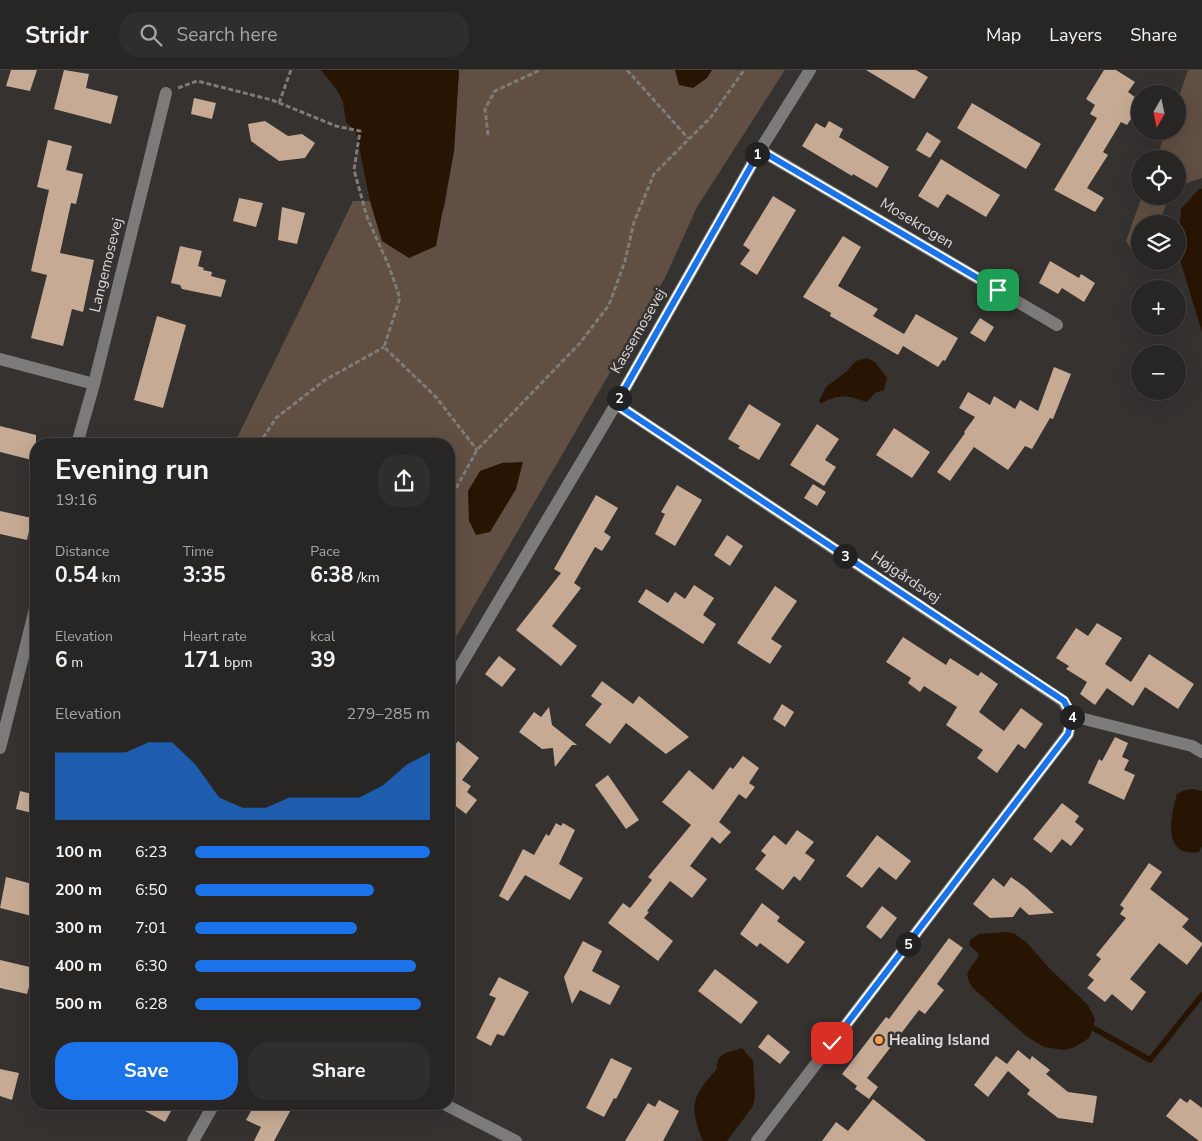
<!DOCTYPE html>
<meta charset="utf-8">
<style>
:root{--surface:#282624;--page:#302e2c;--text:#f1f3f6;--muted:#a5a5a6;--line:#444341;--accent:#1a73e8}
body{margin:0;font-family:"Nunito Sans",sans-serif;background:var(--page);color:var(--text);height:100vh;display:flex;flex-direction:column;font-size:19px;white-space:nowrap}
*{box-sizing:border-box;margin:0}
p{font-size:16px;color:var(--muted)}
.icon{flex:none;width:28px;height:28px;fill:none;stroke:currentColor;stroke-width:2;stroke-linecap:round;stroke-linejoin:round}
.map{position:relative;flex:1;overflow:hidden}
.details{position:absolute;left:30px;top:368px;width:425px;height:672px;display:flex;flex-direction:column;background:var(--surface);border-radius:20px;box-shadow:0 5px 20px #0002,0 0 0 1px var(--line)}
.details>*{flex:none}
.needle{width:32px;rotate:189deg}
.controls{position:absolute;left:1131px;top:15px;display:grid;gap:10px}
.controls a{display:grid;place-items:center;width:55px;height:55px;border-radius:50%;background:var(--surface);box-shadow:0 5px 20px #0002,0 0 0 1px var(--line);font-size:25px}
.pin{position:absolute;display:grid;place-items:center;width:42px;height:42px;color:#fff;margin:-21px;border-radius:10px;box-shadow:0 2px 8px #0006}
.km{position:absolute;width:25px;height:25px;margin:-12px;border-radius:50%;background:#222;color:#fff;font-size:14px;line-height:25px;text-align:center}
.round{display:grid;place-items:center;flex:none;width:52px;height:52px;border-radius:20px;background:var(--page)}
.summary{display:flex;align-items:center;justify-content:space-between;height:85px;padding:0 25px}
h1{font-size:28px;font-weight:700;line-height:38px}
.metrics{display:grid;grid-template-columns:repeat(3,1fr);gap:8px;height:85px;padding:5px 25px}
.metrics div{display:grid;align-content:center}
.metrics b{font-size:21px;font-weight:700}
.metrics small{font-size:14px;font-weight:400}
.metrics p{font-size:14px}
.chart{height:140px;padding:10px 25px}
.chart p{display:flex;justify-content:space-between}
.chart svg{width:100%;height:90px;margin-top:5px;fill:var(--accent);opacity:.7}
.button{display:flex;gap:10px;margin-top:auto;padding:10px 25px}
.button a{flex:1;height:58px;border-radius:20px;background:var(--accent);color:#fff;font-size:20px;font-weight:700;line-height:58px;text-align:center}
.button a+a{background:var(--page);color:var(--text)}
ul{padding:0 25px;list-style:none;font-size:16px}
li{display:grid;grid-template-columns:80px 60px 1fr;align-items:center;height:38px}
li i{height:12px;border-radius:6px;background:var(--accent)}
header{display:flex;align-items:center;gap:30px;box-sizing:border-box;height:70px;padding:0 25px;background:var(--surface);border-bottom:1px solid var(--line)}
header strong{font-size:24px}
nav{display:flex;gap:28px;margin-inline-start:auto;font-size:18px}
.search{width:350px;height:45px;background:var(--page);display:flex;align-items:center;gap:12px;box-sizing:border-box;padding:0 18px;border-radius:20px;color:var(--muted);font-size:19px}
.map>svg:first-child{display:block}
.green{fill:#604f42}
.water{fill:#281403}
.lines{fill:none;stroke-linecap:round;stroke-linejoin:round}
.stream{stroke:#281403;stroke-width:5.5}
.building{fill:#c6aa94}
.path{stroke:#7e7b79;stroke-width:3;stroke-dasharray:5 2.5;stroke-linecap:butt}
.minor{stroke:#7c7b79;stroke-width:12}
.route-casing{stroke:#fff;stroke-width:10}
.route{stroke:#1a73e8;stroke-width:6}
.poi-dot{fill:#f99f4d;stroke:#353230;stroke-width:2}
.labels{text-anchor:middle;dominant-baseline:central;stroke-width:5;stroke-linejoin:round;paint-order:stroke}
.street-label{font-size:15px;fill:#dddbd9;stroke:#353230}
.poi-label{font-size:15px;font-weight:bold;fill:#dddbd9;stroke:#353230;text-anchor:start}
</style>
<header>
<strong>Stridr</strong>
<div class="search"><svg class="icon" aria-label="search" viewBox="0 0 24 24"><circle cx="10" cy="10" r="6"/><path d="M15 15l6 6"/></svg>Search here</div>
<nav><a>Map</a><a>Layers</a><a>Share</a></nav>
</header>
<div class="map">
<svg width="1202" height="1071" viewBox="0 0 1202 1071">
<rect width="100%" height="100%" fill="#353230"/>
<g class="green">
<polygon points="459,0 785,0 697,137 665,208 449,579 449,374 234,374 353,131 370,131 382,171 444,139 454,81"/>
<polygon points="1188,0 1202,0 1202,108 1178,116 1178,89 1156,89 1166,61 1178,61 1178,29"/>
<polygon points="1142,126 1170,126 1158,154 1140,154 1140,184 1135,185 1126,171"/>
</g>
<g class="water">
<polygon points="321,0 459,0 454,81 436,176 409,188 382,171 370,131 356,62 346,52 343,32 337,20"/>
<polygon points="675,0 712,0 707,8 693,18 679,15"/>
<polygon points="1199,119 1202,119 1202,262 1178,183 1181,139"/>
<path d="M 867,288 L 875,292 L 887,308 L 884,320 L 875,323 L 867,332 C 846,325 841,324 821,333 L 819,331 L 826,317 L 846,302 L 856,291 Z"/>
<polygon points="523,392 516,419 490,462 476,465 469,451 468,421 480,401 502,393"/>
<path d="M 1193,719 L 1202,721 L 1202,776 L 1199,782 C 1161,788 1171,745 1177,724 L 1185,720 Z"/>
<path d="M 1007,862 L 1015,864 L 1027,873 L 1049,898 L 1088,935 L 1095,949 L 1093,958 L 1089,968 L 1075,977 L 1065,980 L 1044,977 L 1026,966 L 973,918 C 960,899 973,900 979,884 L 969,875 L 970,870 L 979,864 Z"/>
<path d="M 742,978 L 753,991 L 755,1026 L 753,1036 L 727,1071 L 703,1071 C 689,1036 691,1027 717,999 C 716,982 728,983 742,978 Z"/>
</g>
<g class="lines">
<polyline class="stream" points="1093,958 1150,990 1202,925"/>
</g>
<g class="building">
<polygon points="11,0 37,0 30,21 6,16"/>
<polygon points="64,0 89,4 86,18 118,26 111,54 54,39"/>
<polygon points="866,0 916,0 928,7 914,29"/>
<polygon points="1104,0 1116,0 1135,12 1128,22 1139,30 1134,39 1137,40 1127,55 1121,52 1103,82 1108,85 1087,118 1104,128 1095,142 1054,120 1097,48 1090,44 1095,35 1086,29"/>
<polygon points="194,28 216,33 212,49 191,44"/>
<polygon points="972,33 1041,74 1026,99 957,58"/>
<polygon points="265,51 288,66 302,64 315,73 305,88 279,91 251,71 248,54"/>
<polygon points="829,51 843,59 839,67 889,97 877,118 853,104 852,106 802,76 816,53 825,58"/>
<polygon points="927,62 941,71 930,88 916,80"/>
<polygon points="48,70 72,76 66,100 83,104 76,134 71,133 60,183 94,190 83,242 72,239 63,276 31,268 47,205 31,201 49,120 37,117"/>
<polygon points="941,89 1000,125 986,147 947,124 938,138 918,126"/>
<polygon points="773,126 796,140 757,205 740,194 750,180 743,175"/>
<polygon points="239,128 263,133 256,157 233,151"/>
<polygon points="282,137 305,143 297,174 278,170"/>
<polygon points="843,166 861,177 838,216 878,239 873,246 904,264 916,244 958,268 945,291 943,290 938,297 903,276 898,285 830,246 831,243 803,227"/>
<polygon points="180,176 202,181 198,196 204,198 203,200 212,202 211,206 226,210 221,227 182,219 180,215 171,213"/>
<polygon points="1050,191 1079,208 1081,204 1095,213 1084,232 1062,218 1058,224 1039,213"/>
<polygon points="157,246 186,255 163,338 134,330"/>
<polygon points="980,248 994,257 985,272 970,263"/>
<polygon points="1054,297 1071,304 1053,349 1050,348 1032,379 1025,376 1008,400 974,377 950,411 937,402 965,363 964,362 975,347 959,338 968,322 990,335 994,326 1015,339 1020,330 1038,341"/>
<polygon points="749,334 781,354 759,390 738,378 740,376 728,369"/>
<polygon points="817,354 839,369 825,390 836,397 824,416 790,395"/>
<polygon points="0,356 36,365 36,391 0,382"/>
<polygon points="894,358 930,382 912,408 876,385"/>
<polygon points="813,414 826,422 817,436 804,428"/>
<polygon points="677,415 702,430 675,476 655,464 665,444 661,442"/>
<polygon points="596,425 618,438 604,462 611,467 602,481 595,477 574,513 581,518 552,556 577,576 561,596 516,560 561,503 554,499"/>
<polygon points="0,441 32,448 27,470 0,464"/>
<polygon points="727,465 743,476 730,496 714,485"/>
<polygon points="694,515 714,528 703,545 716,554 703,574 638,532 646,519 668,533 675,522 685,529"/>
<polygon points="775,516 797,531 771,569 782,576 770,594 737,573"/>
<polygon points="1097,553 1122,568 1105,594 1131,612 1149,584 1194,614 1178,639 1145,617 1133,636 1107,618 1095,635 1080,624 1087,612 1066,599 1069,596 1056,588 1076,558 1088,566"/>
<polygon points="903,567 946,595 950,588 978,606 981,602 998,614 979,642 1004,661 1021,638 1043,654 1025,679 1018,674 997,703 977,688 983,680 946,655 957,637 924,616 920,622 908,613 911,608 886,592"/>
<polygon points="499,586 516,599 502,617 485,604"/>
<polygon points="602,611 633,634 639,626 689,667 666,684 626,653 610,674 585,655 602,634 591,626"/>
<polygon points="782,634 794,642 785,657 773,649"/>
<polygon points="549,637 552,655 577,675 572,675 555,697 553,678 542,679 519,662 534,642 541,647"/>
<polygon points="1115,667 1128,673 1122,687 1129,690 1124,700 1135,705 1124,730 1088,713 1099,689 1102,691"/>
<polygon points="458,671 479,688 462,710 471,716 467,722 477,730 466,744 449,731 449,683"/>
<polygon points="743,686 759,698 749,713 755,717 746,729 739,724 719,752 731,762 720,774 712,767 690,796 707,809 692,828 670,811 647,841 649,842 644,848 673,871 658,891 608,853 623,833 630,838 652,810 648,807 691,755 662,732 689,700 713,720 730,697 733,699"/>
<polygon points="608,705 639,750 626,759 595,715"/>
<polygon points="20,721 36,725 36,744 16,739"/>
<polygon points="1062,733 1079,746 1075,752 1084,759 1071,776 1062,769 1051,783 1033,769"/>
<polygon points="556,753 561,756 563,753 575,760 559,794 583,808 570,830 525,805 508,831 499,826 523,779 534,785 546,764 549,766"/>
<polygon points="797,760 814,772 805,783 815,790 800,811 794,806 783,820 755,799 766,785 761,781 774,765 786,775"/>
<polygon points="877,765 911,791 896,810 879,797 862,818 846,806"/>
<polygon points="1149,793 1162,802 1150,819 1189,849 1182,857 1202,873 1202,875 1187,895 1159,873 1130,909 1146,922 1132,941 1112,924 1105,932 1087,918 1094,910 1088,905 1101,889 1096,885 1126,848 1120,844 1124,838 1120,835"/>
<polygon points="6,807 36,815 36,847 0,838"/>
<polygon points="1011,807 1025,817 1054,843 1029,845 1020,837 1013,847 990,848 973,834 993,808 1004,817"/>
<polygon points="762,833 780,847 777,851 805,872 788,894 760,873 757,877 740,864"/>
<polygon points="882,836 897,848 881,869 866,857"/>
<polygon points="949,868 963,878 937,914 944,920 925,944 919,940 867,1008 878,1017 869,1029 855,1019 857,1016 842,1004 886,947 889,949"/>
<polygon points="583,871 602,881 592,901 620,916 610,935 580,920 572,934 564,907"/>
<polygon points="0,890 34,898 27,924 0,918"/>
<polygon points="715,899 758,932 741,954 698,921"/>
<polygon points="499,907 529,922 504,966 497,964 491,976 476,968 496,928 489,925"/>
<polygon points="768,964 790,982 780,994 758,977"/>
<polygon points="1018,980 1030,990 1032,986 1050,1000 1046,1004 1068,1022 1097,1026 1093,1053 1058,1048 1027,1024 1030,1020 1008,1001 988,1027 974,1015 996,986 1007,994"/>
<polygon points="611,988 632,998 616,1029 614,1028 604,1047 586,1038"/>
<polygon points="0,999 19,1003 12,1030 0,1026"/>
<polygon points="1180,1028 1187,1033 1190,1029 1202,1038 1202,1071 1199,1071 1166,1046"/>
<polygon points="873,1029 926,1071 822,1071 836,1052 848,1061"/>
<polygon points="659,1030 679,1041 663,1071 625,1071 648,1033 655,1037"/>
<polygon points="132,1034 175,1034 165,1052"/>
<polygon points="255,1034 294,1034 274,1071 254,1071 261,1057 246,1050"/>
</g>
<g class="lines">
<g class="path">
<polyline points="627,0 688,68"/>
<polyline points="178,18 197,11 272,30 336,56 360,61 354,100 367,147 388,194 400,228 384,277 436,327 477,380"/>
<polyline points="279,33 291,0"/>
<polyline points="488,65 485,39 495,21 540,0"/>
<polyline points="259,374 276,348 325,310 384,277"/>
<polyline points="449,431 477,380 580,273 609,235 625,191 634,152 654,104 711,47 744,0"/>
</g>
<g class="minor">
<polyline points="760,80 1057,255"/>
<polyline points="0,289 94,314"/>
<polyline points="616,334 1063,631 1072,646 1068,664 757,1071"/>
<polyline points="77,374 94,314 166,23"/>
<polyline points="449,615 616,334 760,80 810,0"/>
<polyline points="1072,646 1192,676 1202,682"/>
<polyline points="0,678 36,535"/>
<polyline points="444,1034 516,1071"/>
<polyline points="193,1071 214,1034"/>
</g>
</g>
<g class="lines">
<defs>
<polyline id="route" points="832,973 1068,664 1072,646 1064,631 616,334 760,80 998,220"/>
</defs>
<use href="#route" class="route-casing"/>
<use href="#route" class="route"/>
</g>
<circle class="poi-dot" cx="879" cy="970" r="5"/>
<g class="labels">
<g class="street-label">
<text transform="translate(917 153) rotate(31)">Mosekrogen</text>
<text transform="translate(106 195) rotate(-76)">Langemosevej</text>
<text transform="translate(638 261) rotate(-60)">Kassemosevej</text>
<text transform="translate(906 507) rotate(34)">Højgårdsvej</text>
</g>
<g class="poi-label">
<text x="889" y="970">Healing Island</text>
</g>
</g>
</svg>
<div class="controls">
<a><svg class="needle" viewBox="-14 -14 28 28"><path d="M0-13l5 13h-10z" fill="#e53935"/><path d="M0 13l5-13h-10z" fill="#a5a5a6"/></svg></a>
<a><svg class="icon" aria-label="locate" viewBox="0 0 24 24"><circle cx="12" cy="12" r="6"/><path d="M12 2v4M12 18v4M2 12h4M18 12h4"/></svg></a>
<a><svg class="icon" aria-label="layers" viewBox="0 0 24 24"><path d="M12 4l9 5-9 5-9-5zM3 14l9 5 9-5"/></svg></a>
<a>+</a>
<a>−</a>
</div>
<div class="pin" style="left:998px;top:220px;background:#1e9e55"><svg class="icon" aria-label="arrive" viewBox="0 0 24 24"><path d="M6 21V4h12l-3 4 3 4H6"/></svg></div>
<div class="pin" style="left:832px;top:973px;background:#d93025"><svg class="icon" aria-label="check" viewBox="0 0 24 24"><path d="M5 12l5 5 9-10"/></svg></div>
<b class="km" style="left:757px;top:84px">1</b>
<b class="km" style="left:619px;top:328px">2</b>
<b class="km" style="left:845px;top:486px">3</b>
<b class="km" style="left:1072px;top:647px">4</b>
<b class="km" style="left:908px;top:874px">5</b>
<section class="details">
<div class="summary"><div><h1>Evening run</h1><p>19:16</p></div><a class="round"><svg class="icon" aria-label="share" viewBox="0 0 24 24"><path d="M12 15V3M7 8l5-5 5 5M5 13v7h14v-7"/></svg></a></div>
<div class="metrics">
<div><p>Distance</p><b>0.54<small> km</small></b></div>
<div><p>Time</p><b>3:35</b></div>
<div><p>Pace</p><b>6:38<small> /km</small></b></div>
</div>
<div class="metrics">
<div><p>Elevation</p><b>6<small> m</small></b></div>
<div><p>Heart rate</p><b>171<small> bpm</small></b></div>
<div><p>kcal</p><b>39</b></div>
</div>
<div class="chart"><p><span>Elevation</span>279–285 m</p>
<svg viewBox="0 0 160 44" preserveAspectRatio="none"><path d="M0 44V11L10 11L20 11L30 11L40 6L50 6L60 17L70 33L80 38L90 38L100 33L110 33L120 33L130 33L140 27L150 17L160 11V44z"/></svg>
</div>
<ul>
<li><b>100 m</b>6:23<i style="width:100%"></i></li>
<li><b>200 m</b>6:50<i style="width:76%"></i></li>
<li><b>300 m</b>7:01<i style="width:69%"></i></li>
<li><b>400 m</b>6:30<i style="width:94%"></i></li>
<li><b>500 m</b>6:28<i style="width:96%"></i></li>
</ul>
<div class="button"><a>Save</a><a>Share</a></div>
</section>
</div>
